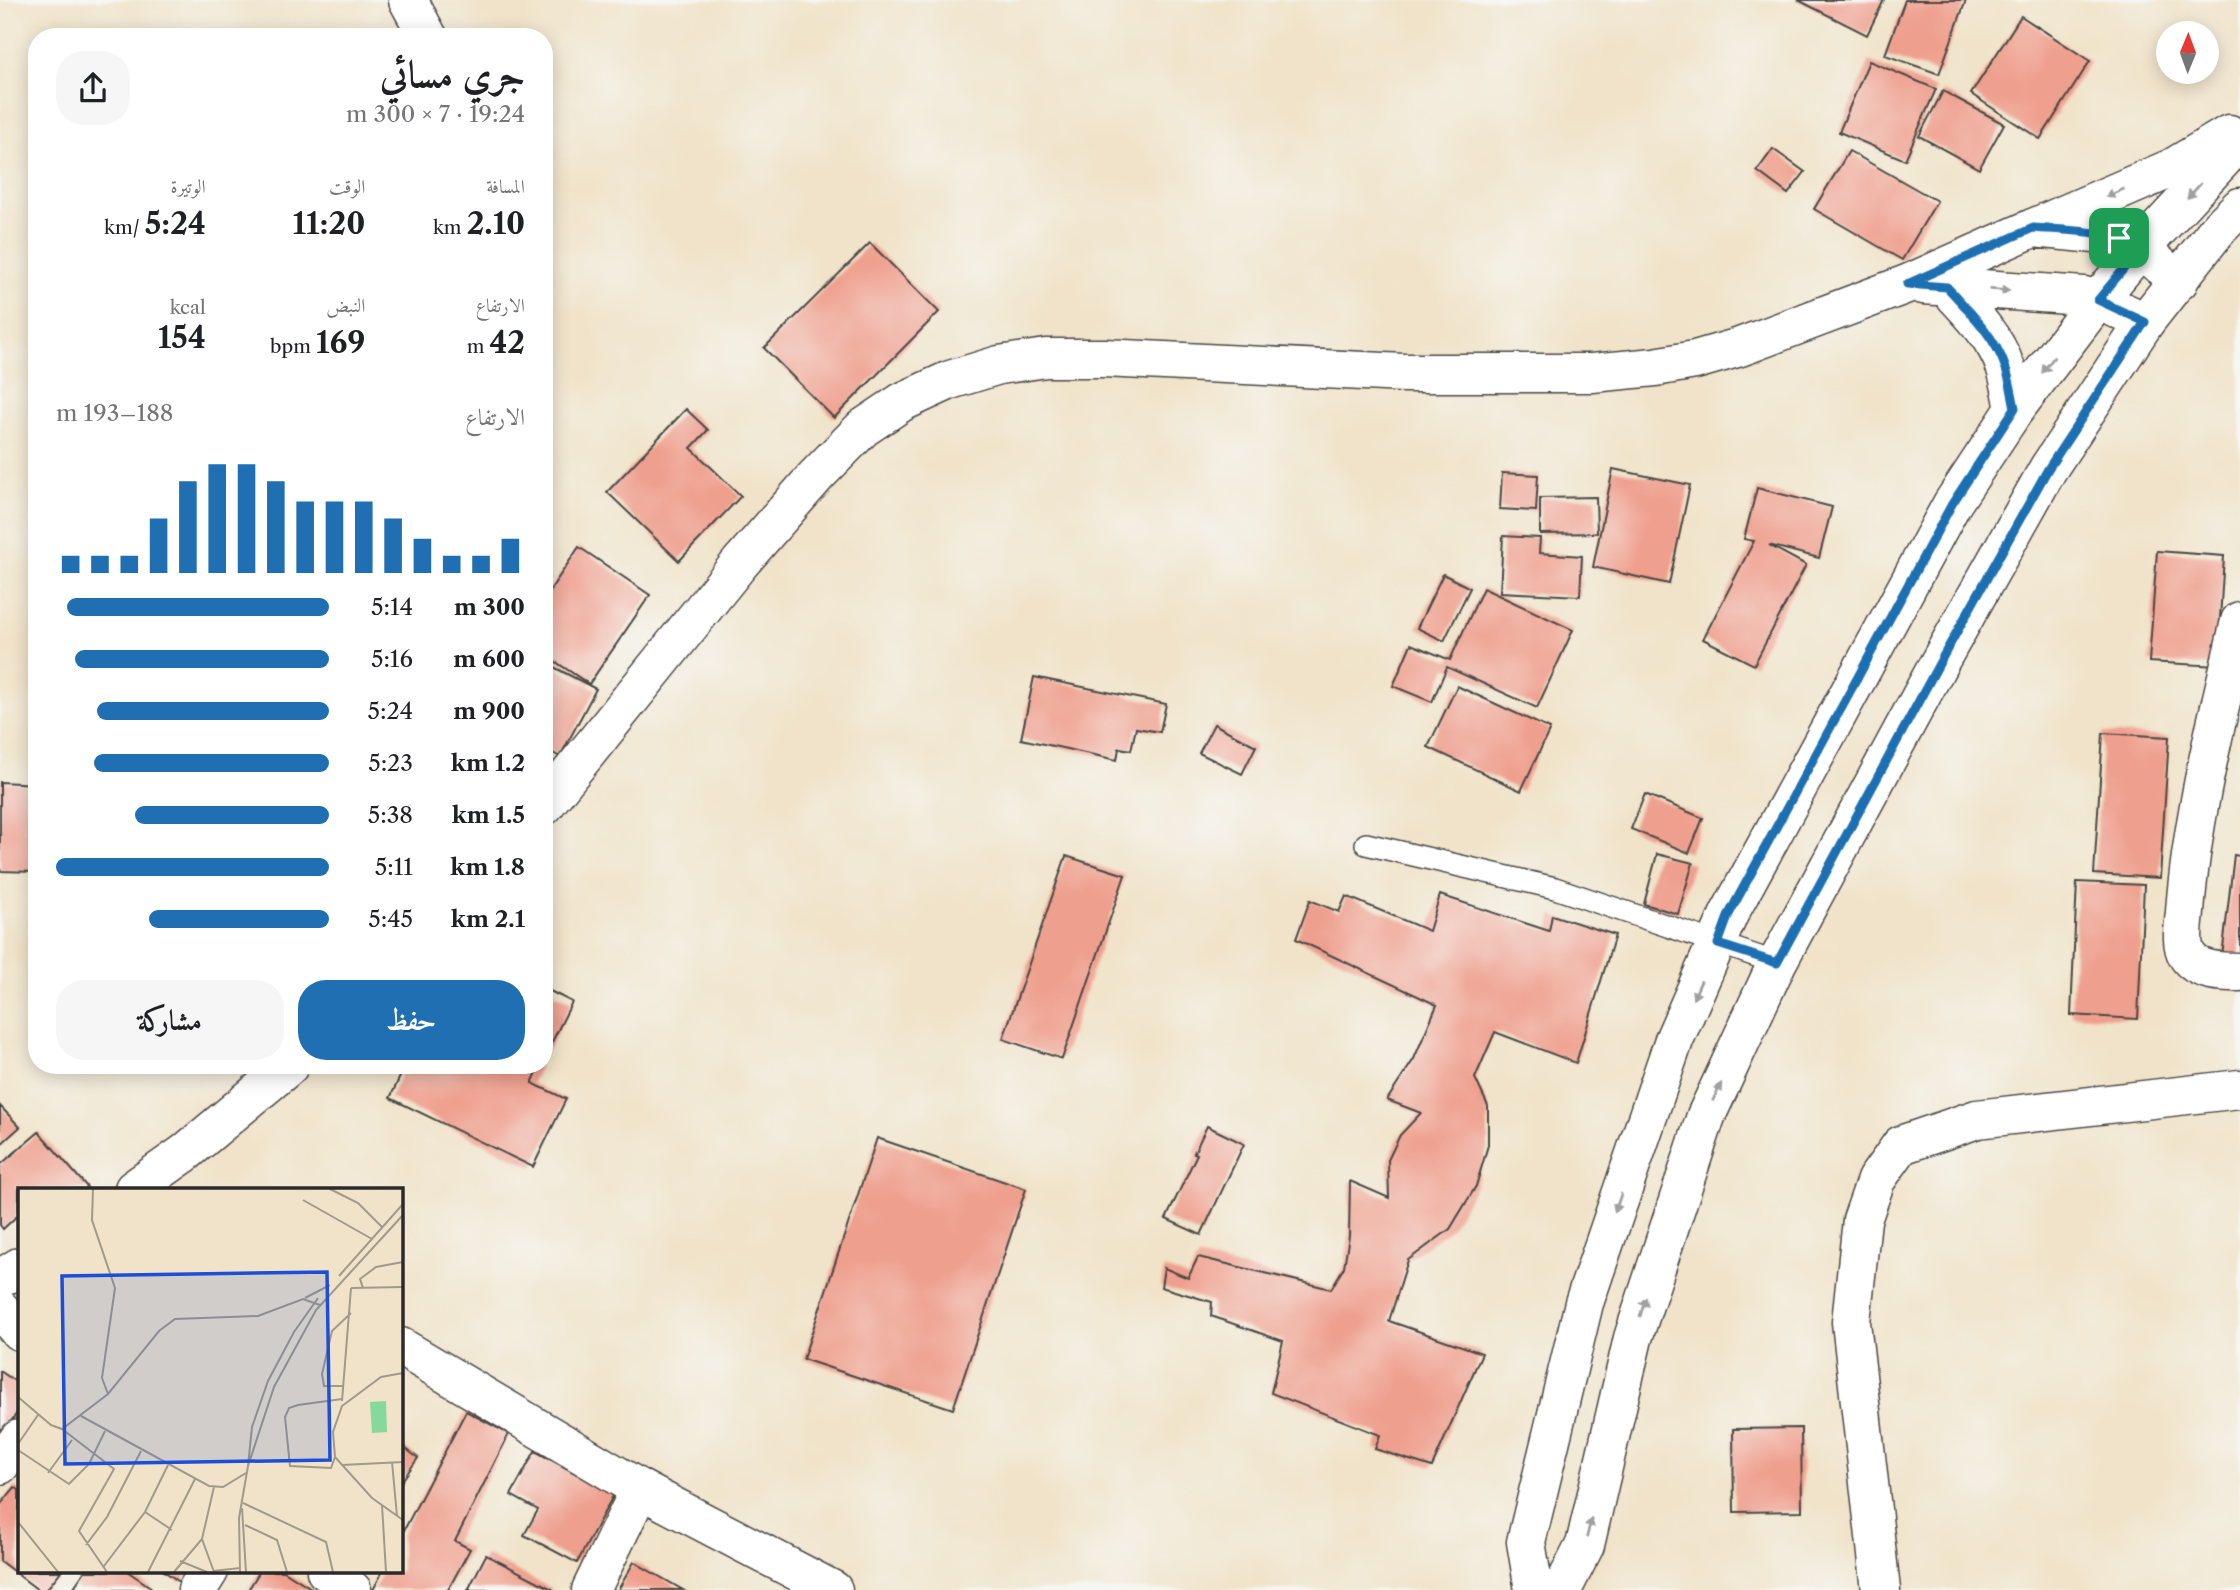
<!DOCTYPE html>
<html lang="ar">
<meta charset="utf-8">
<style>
:root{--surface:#fff;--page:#f6f6f6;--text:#202124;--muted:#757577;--accent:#1f6fb2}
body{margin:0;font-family:"Libre Caslon Text",Amiri,serif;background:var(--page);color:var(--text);direction:rtl;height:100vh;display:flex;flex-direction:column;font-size:26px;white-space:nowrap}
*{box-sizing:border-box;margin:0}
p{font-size:23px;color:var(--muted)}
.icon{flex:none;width:38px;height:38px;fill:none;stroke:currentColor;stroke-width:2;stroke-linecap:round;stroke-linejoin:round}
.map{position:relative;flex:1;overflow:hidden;direction:ltr}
.details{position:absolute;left:28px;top:28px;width:525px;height:1046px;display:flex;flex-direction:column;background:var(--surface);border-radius:28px;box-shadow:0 4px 18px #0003;direction:rtl}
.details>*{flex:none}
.needle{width:46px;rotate:1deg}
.tools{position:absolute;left:2156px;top:21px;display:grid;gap:14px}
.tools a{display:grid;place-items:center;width:63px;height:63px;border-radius:50%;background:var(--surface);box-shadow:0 4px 18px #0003;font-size:35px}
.pin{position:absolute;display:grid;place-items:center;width:60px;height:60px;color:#fff;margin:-30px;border-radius:14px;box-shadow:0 4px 10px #0006}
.round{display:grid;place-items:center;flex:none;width:74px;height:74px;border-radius:28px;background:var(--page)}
.summary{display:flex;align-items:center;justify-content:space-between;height:119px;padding:0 28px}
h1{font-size:38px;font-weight:800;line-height:52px}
.stats{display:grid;grid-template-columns:repeat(3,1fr);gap:10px;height:119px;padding:7px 28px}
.stats div{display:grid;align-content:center}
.stats b{font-size:30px;font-weight:800}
.stats small{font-size:19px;font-weight:400}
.stats p{font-size:19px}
.chart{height:196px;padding:14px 28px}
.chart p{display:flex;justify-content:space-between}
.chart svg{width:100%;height:126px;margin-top:7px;stroke:var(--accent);stroke-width:6}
.cta{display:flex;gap:14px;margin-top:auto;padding:14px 28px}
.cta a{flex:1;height:80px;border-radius:28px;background:var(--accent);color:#fff;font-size:28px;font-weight:800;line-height:80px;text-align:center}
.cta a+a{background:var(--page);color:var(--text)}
ul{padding:0 28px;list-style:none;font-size:23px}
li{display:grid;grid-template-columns:112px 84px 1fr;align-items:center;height:52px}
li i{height:18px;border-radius:9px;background:var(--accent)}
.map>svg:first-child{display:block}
.building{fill:#ef9f8d}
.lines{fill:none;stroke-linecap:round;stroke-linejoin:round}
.lane-casing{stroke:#494743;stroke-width:24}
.street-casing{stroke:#494743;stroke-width:41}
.secondary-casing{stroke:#494743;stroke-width:41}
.primary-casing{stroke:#494743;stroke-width:41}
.lane{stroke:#fff;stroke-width:21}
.street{stroke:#fff;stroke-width:38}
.secondary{stroke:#fff;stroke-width:38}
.primary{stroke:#fff;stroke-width:38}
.oneway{fill:#a0a0a0}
.route-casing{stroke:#fff;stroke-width:14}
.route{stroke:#1f6fb2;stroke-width:9}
.inset-road{fill:none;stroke:#a1998a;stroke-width:2}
.view{fill:#1d4ed8;fill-opacity:0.15;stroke:#1d4ed8;stroke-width:3.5}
.inset-edge{fill:none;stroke:#2b2b2b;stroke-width:3.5}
</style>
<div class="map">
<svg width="2240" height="1590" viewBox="0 0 2240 1590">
<rect width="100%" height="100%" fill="#f6f6f2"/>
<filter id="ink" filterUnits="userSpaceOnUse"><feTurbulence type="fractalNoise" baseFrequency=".0143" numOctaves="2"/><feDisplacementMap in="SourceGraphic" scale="14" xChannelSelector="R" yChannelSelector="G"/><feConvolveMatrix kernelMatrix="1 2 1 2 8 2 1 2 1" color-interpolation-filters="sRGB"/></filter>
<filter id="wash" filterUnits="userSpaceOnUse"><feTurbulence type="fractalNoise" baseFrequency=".00686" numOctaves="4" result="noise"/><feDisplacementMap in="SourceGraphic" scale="28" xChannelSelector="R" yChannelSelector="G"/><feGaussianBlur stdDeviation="1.57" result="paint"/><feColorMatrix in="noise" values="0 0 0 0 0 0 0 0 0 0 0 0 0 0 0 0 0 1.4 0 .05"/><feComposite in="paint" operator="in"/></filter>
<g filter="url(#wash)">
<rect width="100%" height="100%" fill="#f0e3c9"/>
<g id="blocks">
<g class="building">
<polygon points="1798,0 1884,0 1867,35"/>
<polygon points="1905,0 1966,0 1939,74 1885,55"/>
<polygon points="2021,16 2090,61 2040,139 1971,94"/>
<polygon points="1869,61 1936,89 1905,160 1839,132"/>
<polygon points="1943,91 2004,124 1979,169 1919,136"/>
<polygon points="1773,149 1805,172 1788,194 1757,171"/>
<polygon points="1849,151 1937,201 1902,260 1814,209"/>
<polygon points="870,243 939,312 834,418 764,348"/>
<polygon points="686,409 708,430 691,448 741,496 679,561 607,492"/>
<polygon points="1613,469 1690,485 1669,584 1593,567"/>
<polygon points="1502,473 1538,475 1536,511 1500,509"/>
<polygon points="1757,488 1832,507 1819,558 1769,545 1806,565 1754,665 1703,639 1754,541 1744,539"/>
<polygon points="1596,497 1597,533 1540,534 1540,498"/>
<polygon points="1503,536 1540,538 1539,553 1582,556 1580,596 1500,592"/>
<polygon points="579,547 650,595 589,684 544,654 544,599"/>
<polygon points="2157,551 2224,556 2217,666 2149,662"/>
<polygon points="1443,574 1470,588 1444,641 1417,628"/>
<polygon points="1483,588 1573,630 1537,708 1447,667 1432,702 1393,686 1411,644 1450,660"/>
<polygon points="544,662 596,689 560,757 544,748"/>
<polygon points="1034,677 1166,704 1160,732 1136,728 1131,750 1119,748 1117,760 1021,739"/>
<polygon points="1457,686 1550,729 1521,791 1428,747"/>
<polygon points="1214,724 1256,746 1242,774 1199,753"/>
<polygon points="2103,733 2169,737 2160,878 2094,874"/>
<polygon points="0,782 37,784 37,872 0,871"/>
<polygon points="1645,794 1703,818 1689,853 1631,829"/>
<polygon points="1657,854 1693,863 1678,914 1644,904"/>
<polygon points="2234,855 2240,856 2240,959 2222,957"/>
<polygon points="1066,856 1125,875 1062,1059 1003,1039"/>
<polygon points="2077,882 2144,885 2138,1019 2071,1015"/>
<polygon points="1440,895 1549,931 1552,915 1615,935 1576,1063 1495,1032 1475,1078 1488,1106 1488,1145 1476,1186 1450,1229 1408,1260 1389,1321 1482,1353 1432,1467 1375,1449 1380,1435 1271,1393 1283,1341 1211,1316 1212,1302 1161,1287 1164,1268 1188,1278 1198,1257 1331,1289 1344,1267 1349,1236 1350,1181 1389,1198 1388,1160 1400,1135 1421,1113 1387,1100 1414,1059 1437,1005 1296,939 1310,900 1339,912 1346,896 1429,931"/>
<polygon points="544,988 572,1002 544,1058"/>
<polygon points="405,1066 540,1066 532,1083 566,1099 533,1167 390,1098"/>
<polygon points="0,1106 20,1127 0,1145"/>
<polygon points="1207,1126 1244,1144 1201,1235 1166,1219 1197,1154 1194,1153"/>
<polygon points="39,1132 87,1187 85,1189 19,1189 19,1214 3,1229 0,1225 0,1165"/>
<polygon points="877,1138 1026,1189 953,1409 803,1359"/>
<polygon points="0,1371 19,1384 19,1410 0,1437"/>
<polygon points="466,1411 509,1434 455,1541 470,1549 448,1590 373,1590 383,1571 401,1571 401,1536"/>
<polygon points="1801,1428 1802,1511 1734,1512 1733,1429"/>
<polygon points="401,1445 418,1458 401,1482"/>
<polygon points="535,1451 614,1494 577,1563 524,1535 538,1510 511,1495"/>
<polygon points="15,1487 19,1490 19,1571 61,1571 46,1590 38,1590 0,1561 0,1505"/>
<polygon points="486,1555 554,1590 468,1590"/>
<polygon points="634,1562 683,1590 618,1590"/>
<polygon points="85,1571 127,1571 152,1588 151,1590 79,1590 74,1587"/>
<polygon points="164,1571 191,1571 181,1583"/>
<polygon points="260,1571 284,1571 314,1590 248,1590"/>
</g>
</g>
</g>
<g filter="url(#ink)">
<use href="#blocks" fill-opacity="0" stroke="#494743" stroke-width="2"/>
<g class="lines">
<defs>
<polyline id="lane" points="1366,844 1555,888 1777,963"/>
<g id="street">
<polyline points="408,0 428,37"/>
<path d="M 2240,621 C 2218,717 2192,814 2185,912 C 2184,925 2180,943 2187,955 C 2197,972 2222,972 2240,972"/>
<polyline points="0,1309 19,1331"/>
<polyline points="401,1347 640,1489 833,1590"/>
<polyline points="0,1465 19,1439"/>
<polyline points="326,1571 352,1590"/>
<polyline points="197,1590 209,1571"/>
<polyline points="591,1590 640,1489"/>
<polyline points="1881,1590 1851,1322 1862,1220 1876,1180 1901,1145 1977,1119 2240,1089"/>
</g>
<g id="secondary">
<polyline points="1923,285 2084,296 2098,300 2145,322"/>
<polyline points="544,806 740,563 816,476 863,428 902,402 950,380 999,365 1046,358 1104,358 1404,373 1592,373 1655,367 1695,360 1740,347 1907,284 2033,228 2106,235 2119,238 2140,249 2179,281"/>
<polyline points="134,1189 185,1153 289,1066"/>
<polyline points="0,1279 19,1267"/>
</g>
<g id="primary">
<polyline points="2033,228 2172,168 2229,134"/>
<path d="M 1947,287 C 1969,311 1994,335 2005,366 C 2010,379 2012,395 2015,409"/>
<polyline points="1534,1590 1526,1542 1584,1303 1674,1040 1729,914 1952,504 2015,409 2098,300 2140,249 2240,141"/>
<polyline points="1562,1590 1585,1545 1633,1338 1706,1116 1777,963 1940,661 2048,469 2145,322 2218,229 2240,207"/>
</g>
</defs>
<use href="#lane" class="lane-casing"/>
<use href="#street" class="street-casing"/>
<use href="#secondary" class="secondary-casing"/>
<use href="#primary" class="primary-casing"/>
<use href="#lane" class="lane"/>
<use href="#street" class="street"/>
<use href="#secondary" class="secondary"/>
<use href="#primary" class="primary"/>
</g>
<defs><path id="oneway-solid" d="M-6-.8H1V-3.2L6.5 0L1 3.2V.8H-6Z" transform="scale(1.75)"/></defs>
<g class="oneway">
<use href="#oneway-solid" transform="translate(2194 191) rotate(133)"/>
<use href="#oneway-solid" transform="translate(2115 193) rotate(156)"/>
<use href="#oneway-solid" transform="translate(2000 290) rotate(3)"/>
<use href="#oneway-solid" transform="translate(2048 365) rotate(127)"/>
<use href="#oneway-solid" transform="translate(1697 990) rotate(114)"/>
<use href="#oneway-solid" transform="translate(1717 1092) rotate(-64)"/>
<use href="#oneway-solid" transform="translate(1618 1203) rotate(109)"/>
<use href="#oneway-solid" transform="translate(1643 1307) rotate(-72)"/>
<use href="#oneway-solid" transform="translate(1589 1528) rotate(-76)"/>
</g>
</g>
<g class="lines" filter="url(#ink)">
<defs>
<path id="route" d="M 2033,228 C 2068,231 2109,229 2140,249 L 2098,300 L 2145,322 L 2048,469 L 1940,662 L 1777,963 L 1718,944 L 1729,914 L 1952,504 L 2015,408 C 2012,394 2010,379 2005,366 C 1994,335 1969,311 1947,287 L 1907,284 Z"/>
</defs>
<use href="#route" class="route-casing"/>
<use href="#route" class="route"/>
</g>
<g transform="translate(18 1188)">
<rect width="385" height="385" fill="#f0e3c9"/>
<path d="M 368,213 L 369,244 L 354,245 L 352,214 Z" fill="#85d99c"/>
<path class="inset-road" d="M 75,1 L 74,32 L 97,100 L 84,190 L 90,206M 312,1 L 340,15 L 364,39M 285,12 L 354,51M 321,88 L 385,16M 333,100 L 385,99M 345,100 L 342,91 L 358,79 L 385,74M 287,110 L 312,97M 385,185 L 363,189 L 324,218 L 315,244 L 317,269 L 354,310 L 385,332M 325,198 L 306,198 L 304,186 L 314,143 L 333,125M 0,209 L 33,237 L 44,241 L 90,206 L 141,143 L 157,131 L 240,128 L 285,111 L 302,117M 324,213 L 333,100M 63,228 L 191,298 L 205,299 L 228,285M 44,241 L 96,281 L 61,343 L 89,384M 0,256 L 20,227M 0,262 L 51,296 L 71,276 L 87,243M 317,269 L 313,280 L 272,278 L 267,229 L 271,220 L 280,217 L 324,211M 374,274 L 379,328M 324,277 L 385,274M 230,278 L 234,239 L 250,193 L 276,144 L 300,110M 30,285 L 54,252M 225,315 L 308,354 L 315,384M 364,317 L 368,384M 224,320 L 228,384M 127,324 L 154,342M 0,334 L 40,384M 227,337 L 259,352 L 269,384M 184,351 L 196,384M 68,357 L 89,329 L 123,263M 162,373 L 189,384M 86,378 L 127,324 L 150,277M 195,383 L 222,380M 130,384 L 177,291M 156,384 L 184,351 L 196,299M 222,384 L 221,330 L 230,278 L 256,199 L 298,122 L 385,27"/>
<path class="view" d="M 309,84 L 312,272 L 47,276 L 44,88 Z"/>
<rect width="385" height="385" class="inset-edge"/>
</g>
</svg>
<div class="tools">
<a><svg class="needle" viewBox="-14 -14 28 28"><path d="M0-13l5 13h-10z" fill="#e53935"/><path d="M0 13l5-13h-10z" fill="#757577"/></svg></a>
</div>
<div class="pin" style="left:2119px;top:238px;background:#1e9e55"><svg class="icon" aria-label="arrive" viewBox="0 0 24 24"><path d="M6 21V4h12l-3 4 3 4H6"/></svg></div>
<section class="details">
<div class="summary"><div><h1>جري مسائي</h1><p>19:24 · 7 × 300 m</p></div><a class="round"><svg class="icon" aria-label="share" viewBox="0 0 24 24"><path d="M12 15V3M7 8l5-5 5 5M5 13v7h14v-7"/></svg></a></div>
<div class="stats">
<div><p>المسافة</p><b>2.10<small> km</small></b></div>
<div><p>الوقت</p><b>11:20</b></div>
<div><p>الوتيرة</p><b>5:24<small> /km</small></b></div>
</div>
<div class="stats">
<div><p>الارتفاع</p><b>42<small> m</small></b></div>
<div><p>النبض</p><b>169<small> bpm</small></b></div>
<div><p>kcal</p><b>154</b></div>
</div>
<div class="chart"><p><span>الارتفاع</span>188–193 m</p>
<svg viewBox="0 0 160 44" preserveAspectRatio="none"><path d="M5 44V38M15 44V38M25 44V38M35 44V25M45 44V12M55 44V6M65 44V6M75 44V12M85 44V19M95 44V19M105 44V19M115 44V25M125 44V32M135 44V38M145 44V38M155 44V32"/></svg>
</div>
<ul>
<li><b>300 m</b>5:14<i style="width:96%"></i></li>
<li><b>600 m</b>5:16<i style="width:93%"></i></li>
<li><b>900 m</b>5:24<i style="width:85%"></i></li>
<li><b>1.2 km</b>5:23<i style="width:86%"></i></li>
<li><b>1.5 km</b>5:38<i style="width:71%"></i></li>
<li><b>1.8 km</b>5:11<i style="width:100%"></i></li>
<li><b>2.1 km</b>5:45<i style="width:66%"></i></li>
</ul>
<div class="cta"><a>حفظ</a><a>مشاركة</a></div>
</section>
</div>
